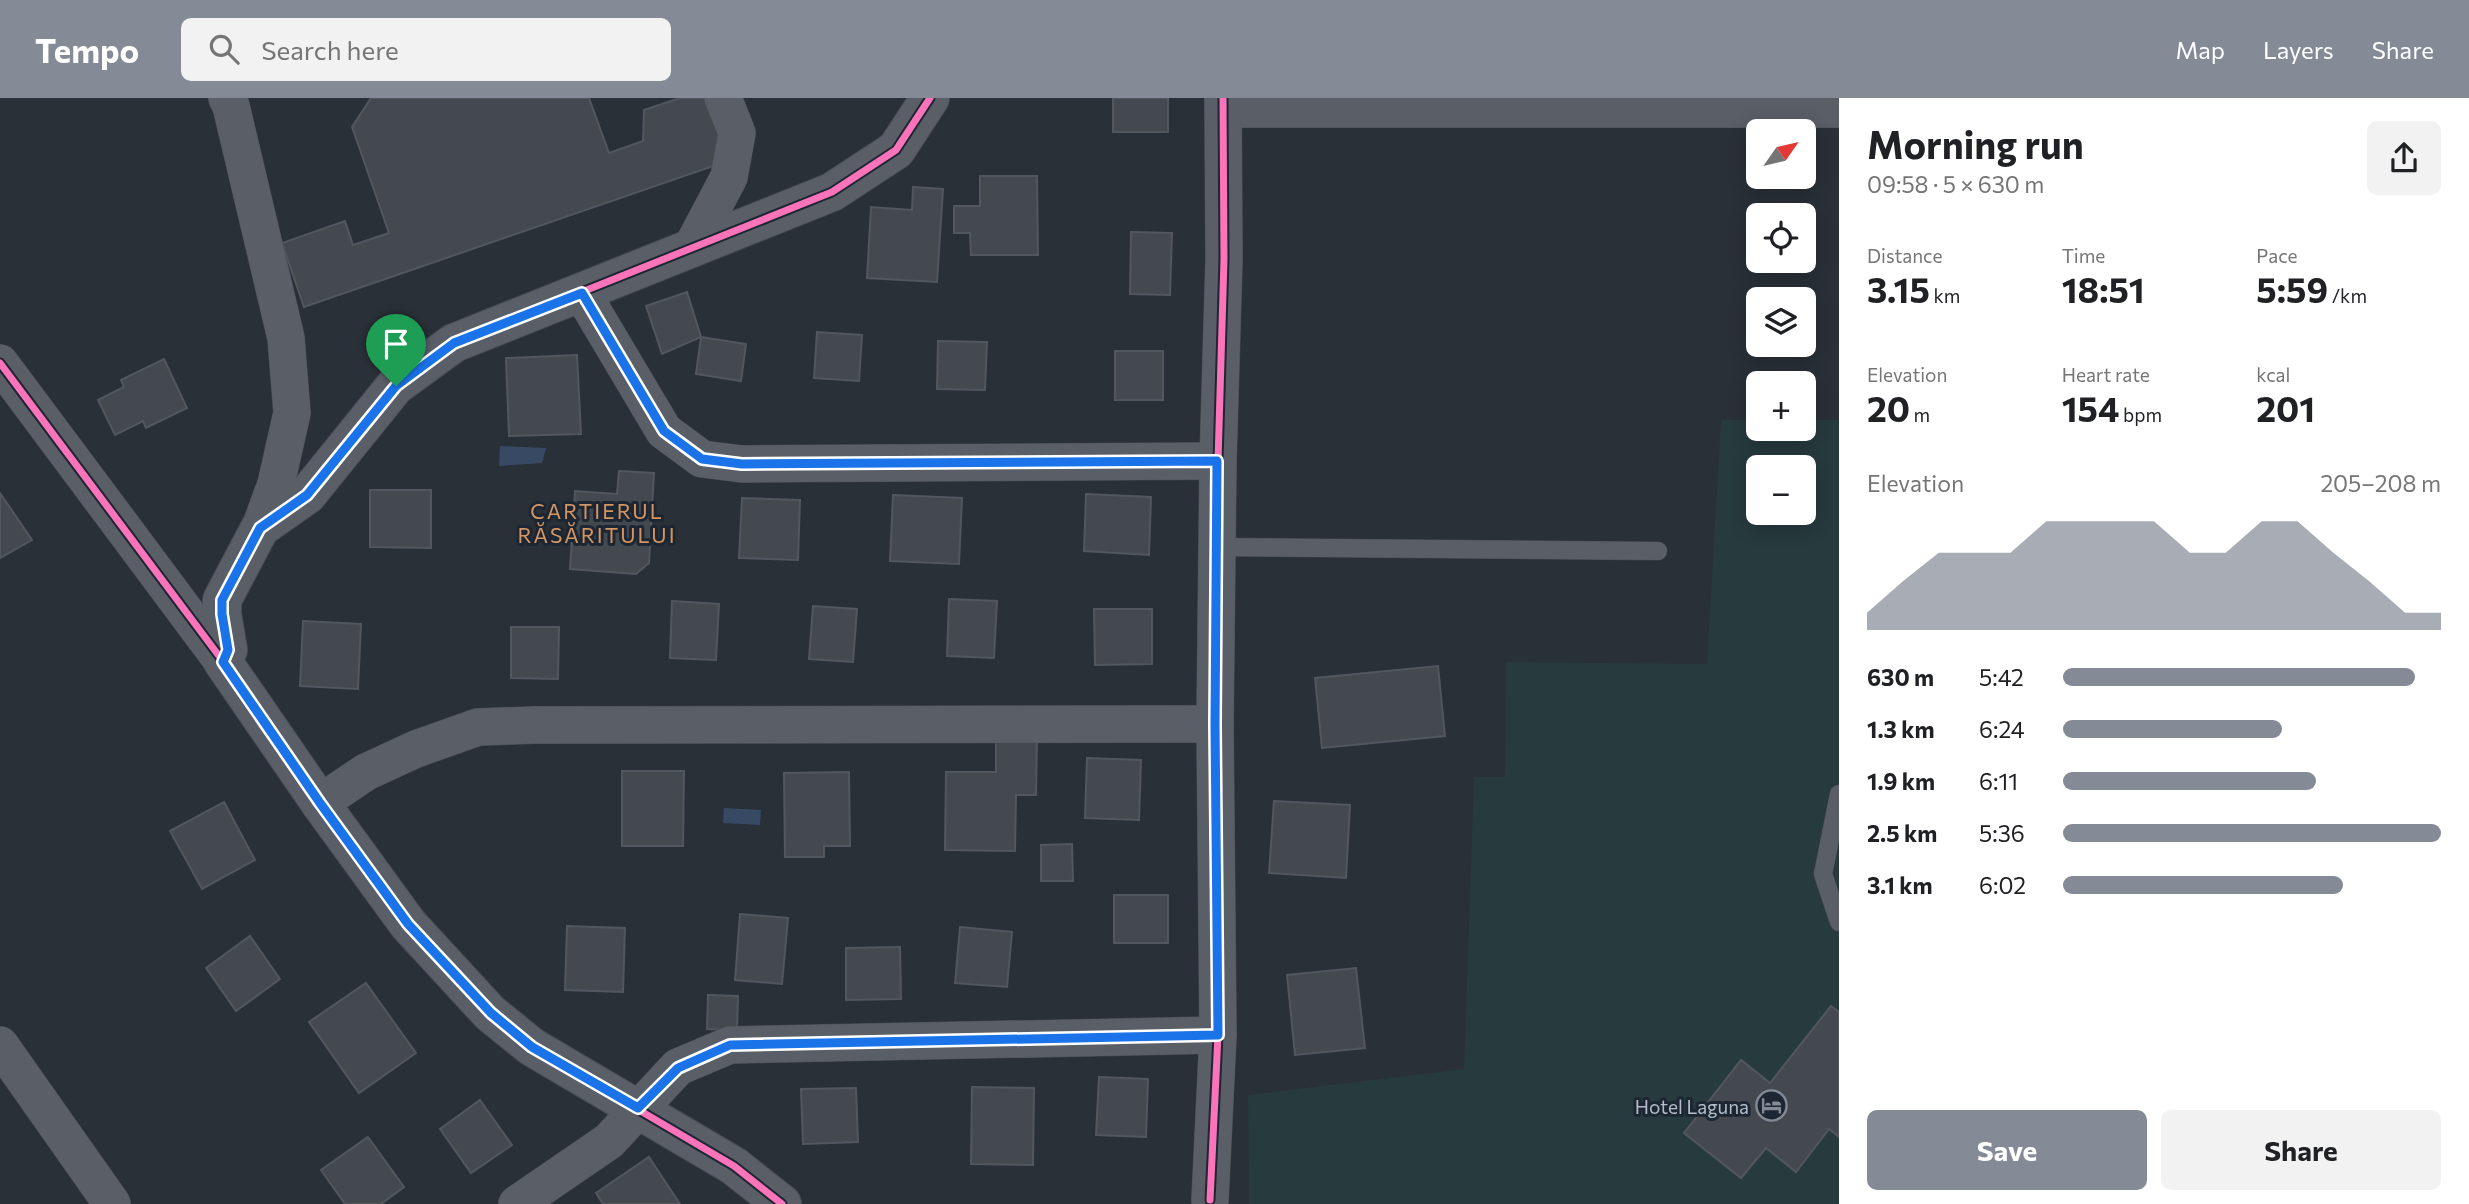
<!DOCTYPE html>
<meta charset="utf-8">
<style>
:root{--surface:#fff;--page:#f2f2f2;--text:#202124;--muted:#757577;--accent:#848b96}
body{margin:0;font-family:Commissioner,sans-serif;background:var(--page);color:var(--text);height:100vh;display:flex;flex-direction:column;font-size:26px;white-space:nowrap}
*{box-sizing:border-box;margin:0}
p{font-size:23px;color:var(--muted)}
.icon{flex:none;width:38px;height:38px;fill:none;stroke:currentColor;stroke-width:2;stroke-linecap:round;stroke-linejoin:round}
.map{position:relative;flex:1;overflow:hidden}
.drawer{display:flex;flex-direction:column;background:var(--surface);width:630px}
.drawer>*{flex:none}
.needle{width:46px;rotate:56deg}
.fabs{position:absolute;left:1746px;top:21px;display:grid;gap:14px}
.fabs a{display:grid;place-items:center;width:70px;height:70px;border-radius:10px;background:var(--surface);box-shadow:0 4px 18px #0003;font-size:35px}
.pin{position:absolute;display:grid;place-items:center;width:60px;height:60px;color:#fff;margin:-72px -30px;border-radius:50% 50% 50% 0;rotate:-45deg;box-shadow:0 0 7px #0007}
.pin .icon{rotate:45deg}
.round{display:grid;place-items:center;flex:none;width:74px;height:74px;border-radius:10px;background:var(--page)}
.summary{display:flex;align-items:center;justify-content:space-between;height:119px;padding:0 28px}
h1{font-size:38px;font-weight:700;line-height:52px}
.metrics{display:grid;grid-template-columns:repeat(3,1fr);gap:10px;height:119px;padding:7px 28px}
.metrics div{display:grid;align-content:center}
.metrics b{font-size:35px;font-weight:700}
.metrics small{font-size:19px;font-weight:400}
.metrics p{font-size:19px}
.chart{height:196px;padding:14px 28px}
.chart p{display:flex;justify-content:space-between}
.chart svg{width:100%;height:126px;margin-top:7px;fill:var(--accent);opacity:.7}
.action{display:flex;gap:14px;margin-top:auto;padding:14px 28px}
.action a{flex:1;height:80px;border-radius:10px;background:var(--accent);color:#fff;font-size:28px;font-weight:700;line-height:80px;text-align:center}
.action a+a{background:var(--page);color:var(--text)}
ul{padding:0 28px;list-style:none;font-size:23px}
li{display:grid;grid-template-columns:112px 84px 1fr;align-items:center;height:52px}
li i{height:18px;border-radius:9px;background:var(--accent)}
header{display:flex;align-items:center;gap:42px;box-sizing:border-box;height:98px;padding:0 35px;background:var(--accent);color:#fff}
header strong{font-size:33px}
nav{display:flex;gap:38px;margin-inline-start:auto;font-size:24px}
.search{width:490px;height:63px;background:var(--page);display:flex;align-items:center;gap:18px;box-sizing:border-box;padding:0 24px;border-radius:10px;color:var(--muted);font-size:26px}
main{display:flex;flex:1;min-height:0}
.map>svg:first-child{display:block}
.green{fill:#273a3e;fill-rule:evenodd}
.water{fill:#384963}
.building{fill:#444950;stroke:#52575f;stroke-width:2}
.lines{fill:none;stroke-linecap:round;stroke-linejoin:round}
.service-casing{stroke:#484c53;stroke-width:19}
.minor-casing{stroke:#484c53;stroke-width:38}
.tertiary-casing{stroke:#484c53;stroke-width:40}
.service{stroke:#5a5e66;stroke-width:18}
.minor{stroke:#5a5e66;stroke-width:37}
.tertiary{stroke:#5a5e66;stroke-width:38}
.cycleway-casing{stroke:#1d2633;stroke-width:11}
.cycleway{stroke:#fb73b8;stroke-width:7}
.route-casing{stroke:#fff;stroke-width:14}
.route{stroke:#1a73e8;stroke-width:9}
.labels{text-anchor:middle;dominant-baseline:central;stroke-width:6;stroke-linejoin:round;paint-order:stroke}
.poi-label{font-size:19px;fill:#b4bcc9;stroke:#1d2633;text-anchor:end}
.neighbourhood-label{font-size:21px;letter-spacing:2px;fill:#d59563;stroke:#1d2633}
</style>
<header>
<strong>Tempo</strong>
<div class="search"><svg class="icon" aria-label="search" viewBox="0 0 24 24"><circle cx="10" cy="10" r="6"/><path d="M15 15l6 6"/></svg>Search here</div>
<nav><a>Map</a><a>Layers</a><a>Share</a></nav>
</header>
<main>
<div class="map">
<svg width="1839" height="1106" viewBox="0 0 1839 1106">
<rect width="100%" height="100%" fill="#2a3038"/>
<path class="green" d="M 1721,322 L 1759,322 L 1759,331 L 1804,331 L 1804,322 L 1839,322 L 1839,1106 L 1249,1106 L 1248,997 L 1464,971 L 1474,679 L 1505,679 L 1506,564 L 1707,566 ZM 1759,369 L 1804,369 L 1804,415 L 1759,415 Z"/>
<g class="water">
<polygon points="500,348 546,350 542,365 499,368"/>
<polygon points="724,710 761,712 760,727 723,725"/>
</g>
<g class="building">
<polygon points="371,0 589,0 609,55 643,43 644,12 680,0 707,0 728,63 304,209 282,145 345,123 353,147 389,135 352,29"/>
<rect x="1113" y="0" width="55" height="34"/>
<polygon points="980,78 1037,78 1038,157 971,157 970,135 954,135 954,108 980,108"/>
<polygon points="913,89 943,91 937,184 867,180 871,109 912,112"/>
<polygon points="1131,134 1172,135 1170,197 1130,196"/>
<polygon points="687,194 701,239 662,256 646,208"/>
<polygon points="817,234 862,237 859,283 814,280"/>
<polygon points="701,239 746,246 741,283 696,276"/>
<polygon points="938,243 987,244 985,292 937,291"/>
<rect x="1115" y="253" width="48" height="49"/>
<polygon points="577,257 581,336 509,338 506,260"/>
<polygon points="164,261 187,310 146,330 143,323 115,337 98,302 124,289 121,282"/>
<polygon points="619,373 654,375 649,465 636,476 570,471 575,393 617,396"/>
<polygon points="370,392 431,392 431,450 370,449"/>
<polygon points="0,395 32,442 0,460"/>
<polygon points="1086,396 1151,399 1149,457 1084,453"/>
<polygon points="893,397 962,400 959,466 890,463"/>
<polygon points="742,400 800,402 798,462 739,460"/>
<polygon points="949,501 997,503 994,560 947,558"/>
<polygon points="672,503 719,506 716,562 670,560"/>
<polygon points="813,508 857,511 853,564 809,561"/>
<polygon points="1094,511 1152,511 1152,566 1095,567"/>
<polygon points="303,523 361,526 358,591 300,588"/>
<polygon points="511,529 559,529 558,581 511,580"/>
<polygon points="1438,568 1445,638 1322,650 1315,580"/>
<polygon points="996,641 1037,641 1036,697 1016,697 1015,753 945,752 946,674 996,674"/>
<polygon points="1087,660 1141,662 1139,722 1085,720"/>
<polygon points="622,673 684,673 683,748 622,748"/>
<polygon points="849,674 850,748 824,748 824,759 785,759 784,675"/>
<polygon points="1274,703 1350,707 1346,780 1269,775"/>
<polygon points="224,704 255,762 202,791 170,733"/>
<polygon points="1072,746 1073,783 1041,783 1041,747"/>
<rect x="1114" y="797" width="54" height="48"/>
<polygon points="740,816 788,820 782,886 735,882"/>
<polygon points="567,828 625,830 623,894 565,892"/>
<polygon points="960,829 1012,834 1007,889 955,885"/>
<polygon points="250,838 280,881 236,913 206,870"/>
<polygon points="900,849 901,901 846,902 846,850"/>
<polygon points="1356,870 1365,950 1295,957 1287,877"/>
<polygon points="366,885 416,955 359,995 309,924"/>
<polygon points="708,897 738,898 737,932 707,931"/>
<polygon points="1831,908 1839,914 1839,1039 1829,1031 1796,1074 1766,1050 1741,1080 1684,1035 1741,962 1770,985"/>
<polygon points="1099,979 1148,981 1146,1039 1096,1037"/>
<polygon points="972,989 1034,990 1033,1067 971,1066"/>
<polygon points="856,990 858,1044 803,1046 801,991"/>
<polygon points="480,1002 512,1047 471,1075 440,1031"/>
<polygon points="368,1039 404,1089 381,1106 345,1106 321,1072"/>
<polygon points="649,1059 680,1106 603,1106 596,1095"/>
</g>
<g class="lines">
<defs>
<g id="service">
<polyline points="1217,449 1658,453"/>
<polyline points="1839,696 1823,776 1839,824"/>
</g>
<g id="minor">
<polyline points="227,0 231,8 286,240 292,315 276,386 260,430"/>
<polyline points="1223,11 1839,11"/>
<polyline points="691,151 729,79 737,35 723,0"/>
<polyline points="582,195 664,333 702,361 742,366 1218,363"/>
<polyline points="0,265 223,564"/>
<polyline points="320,705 366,674 416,651 478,629 535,627 1215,626"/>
<polyline points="0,947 112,1106"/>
<polyline points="1210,1102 1218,937 1215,626 1218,363 1224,161 1223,0"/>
<polyline points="517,1106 609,1043 678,969 730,947 1218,937"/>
</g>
<polyline id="tertiary" points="782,1106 734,1068 532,949 490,915 408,826 320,705 223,564 228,552 222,516 222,502 260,430 307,397 395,288 454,245 832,94 896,52 930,0"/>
</defs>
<use href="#service" class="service-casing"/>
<use href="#minor" class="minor-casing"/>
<use href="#tertiary" class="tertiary-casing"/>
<use href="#service" class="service"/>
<use href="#minor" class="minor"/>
<use href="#tertiary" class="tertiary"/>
<defs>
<g id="cycleway">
<polyline points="0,265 234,578 320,705 408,826 490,915 532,949 734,1068 782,1106"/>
<polyline points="223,564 228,552 222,516 222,502 260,430 307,397 395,288 454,245 832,94 896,52 930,0"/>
<polyline points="1210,1102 1218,937 1215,626 1218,363 1224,161 1223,0"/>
</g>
</defs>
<use href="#cycleway" class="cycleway-casing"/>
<use href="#cycleway" class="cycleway"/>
</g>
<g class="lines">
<defs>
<polygon id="route" points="582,195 664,333 702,361 742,366 1217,363 1215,626 1218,937 730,947 678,970 638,1010 532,949 491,915 408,826 320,705 223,564 228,552 222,516 222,502 260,430 307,397 396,288 454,245"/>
</defs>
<use href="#route" class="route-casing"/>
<use href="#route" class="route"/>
</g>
<defs>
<symbol id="hotel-ring" viewBox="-11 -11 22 22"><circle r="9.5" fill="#1d2633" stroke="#848b96" stroke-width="1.5"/><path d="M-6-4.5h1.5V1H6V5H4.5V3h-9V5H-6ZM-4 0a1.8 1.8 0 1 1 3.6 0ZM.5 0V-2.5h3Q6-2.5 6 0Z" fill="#848b96"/></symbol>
</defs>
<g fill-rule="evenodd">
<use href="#hotel-ring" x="1754" y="990" width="35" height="35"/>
</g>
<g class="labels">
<g class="poi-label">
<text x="1749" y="1008">Hotel Laguna</text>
</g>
<g class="neighbourhood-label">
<text x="597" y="412">CARTIERUL<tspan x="597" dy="24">RĂSĂRITULUI</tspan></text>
</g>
</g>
</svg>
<div class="fabs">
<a><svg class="needle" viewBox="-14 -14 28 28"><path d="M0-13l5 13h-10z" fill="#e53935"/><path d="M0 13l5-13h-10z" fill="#757577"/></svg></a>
<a><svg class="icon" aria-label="locate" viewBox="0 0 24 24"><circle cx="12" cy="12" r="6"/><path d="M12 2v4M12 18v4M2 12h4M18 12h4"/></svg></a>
<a><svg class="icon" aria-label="layers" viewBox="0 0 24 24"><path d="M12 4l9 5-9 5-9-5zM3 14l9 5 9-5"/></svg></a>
<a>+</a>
<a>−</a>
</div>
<div class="pin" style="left:396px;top:288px;background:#1e9e55"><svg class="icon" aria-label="arrive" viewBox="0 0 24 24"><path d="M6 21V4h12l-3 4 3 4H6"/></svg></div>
</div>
<section class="drawer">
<div class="summary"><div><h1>Morning run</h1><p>09:58 · 5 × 630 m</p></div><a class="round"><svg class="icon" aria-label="share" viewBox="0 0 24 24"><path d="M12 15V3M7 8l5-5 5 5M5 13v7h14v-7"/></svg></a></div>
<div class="metrics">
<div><p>Distance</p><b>3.15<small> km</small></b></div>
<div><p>Time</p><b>18:51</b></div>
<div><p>Pace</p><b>5:59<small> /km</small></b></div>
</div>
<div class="metrics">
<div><p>Elevation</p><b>20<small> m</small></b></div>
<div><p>Heart rate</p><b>154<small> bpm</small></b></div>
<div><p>kcal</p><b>201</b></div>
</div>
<div class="chart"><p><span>Elevation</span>205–208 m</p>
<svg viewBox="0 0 160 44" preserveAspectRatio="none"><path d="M0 44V38L10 27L20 17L30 17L40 17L50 6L60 6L70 6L80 6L90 17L100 17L110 6L120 6L130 17L140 27L150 38L160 38V44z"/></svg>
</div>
<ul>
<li><b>630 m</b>5:42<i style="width:93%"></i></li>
<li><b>1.3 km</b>6:24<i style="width:58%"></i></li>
<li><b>1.9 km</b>6:11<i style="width:67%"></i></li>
<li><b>2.5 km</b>5:36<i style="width:100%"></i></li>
<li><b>3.1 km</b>6:02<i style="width:74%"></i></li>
</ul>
<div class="action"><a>Save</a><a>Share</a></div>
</section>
</main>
